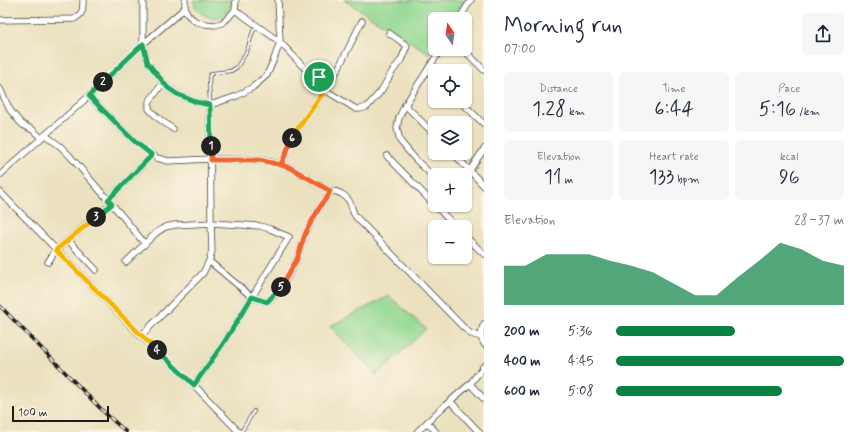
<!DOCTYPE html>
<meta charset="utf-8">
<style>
:root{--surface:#fff;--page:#f6f6f7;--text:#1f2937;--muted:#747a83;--accent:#0b8043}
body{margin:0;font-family:Mynerve,sans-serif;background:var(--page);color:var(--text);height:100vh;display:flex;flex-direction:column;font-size:15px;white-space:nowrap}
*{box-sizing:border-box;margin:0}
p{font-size:13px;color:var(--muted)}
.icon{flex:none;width:22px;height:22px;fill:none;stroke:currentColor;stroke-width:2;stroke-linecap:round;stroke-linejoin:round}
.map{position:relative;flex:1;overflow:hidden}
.panel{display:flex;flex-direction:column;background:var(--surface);width:380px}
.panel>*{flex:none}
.needle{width:26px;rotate:347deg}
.fabs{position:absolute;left:428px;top:12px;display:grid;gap:8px}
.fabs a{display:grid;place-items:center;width:44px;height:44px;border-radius:6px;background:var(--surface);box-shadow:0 1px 3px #0004;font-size:20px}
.scale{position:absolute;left:12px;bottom:10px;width:97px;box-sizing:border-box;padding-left:4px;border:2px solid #1c1c1c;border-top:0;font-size:11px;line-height:14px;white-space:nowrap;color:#1c1c1c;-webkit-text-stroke:3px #fcf5e5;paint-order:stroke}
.pin{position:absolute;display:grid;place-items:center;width:34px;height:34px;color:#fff;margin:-17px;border:2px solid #fff;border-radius:50%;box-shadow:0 1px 4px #0007}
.km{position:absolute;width:20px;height:20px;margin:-10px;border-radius:50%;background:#222;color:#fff;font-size:11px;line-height:20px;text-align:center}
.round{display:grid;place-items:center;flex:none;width:42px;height:42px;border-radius:6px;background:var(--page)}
.head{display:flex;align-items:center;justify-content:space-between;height:68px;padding:0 20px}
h1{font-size:22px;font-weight:600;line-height:30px}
.stats{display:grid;grid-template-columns:repeat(3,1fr);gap:6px;height:68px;padding:4px 20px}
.stats div{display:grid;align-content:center;border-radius:6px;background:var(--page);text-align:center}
.stats b{font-size:20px;font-weight:600}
.stats small{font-size:11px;font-weight:400}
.stats p{font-size:11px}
.chart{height:112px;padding:8px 20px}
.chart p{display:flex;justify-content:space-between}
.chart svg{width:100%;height:72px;margin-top:4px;fill:var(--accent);opacity:.7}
ul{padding:0 20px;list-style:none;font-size:13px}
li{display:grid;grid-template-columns:64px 48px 1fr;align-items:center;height:30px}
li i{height:10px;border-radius:5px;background:var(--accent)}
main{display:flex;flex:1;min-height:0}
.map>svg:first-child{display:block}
.green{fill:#92d891;stroke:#577a56}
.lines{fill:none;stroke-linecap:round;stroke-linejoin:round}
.service-casing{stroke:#3b3a34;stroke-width:4}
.minor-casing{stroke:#3b3a34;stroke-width:7}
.service{stroke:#fff;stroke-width:2.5}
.minor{stroke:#fff;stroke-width:5.5}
.rail-casing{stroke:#1c1c1c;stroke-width:3.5}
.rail{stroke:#fcf5e5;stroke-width:2;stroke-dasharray:6;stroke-linecap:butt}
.split-1-casing{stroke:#fff;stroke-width:8}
.split-2-casing{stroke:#fff;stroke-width:8}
.split-3-casing{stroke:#fff;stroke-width:8}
.split-4-casing{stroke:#fff;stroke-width:8}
.split-5-casing{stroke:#fff;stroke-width:8}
.split-6-casing{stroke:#fff;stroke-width:8}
.split-7-casing{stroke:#fff;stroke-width:8}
.split-1{stroke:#f0652b;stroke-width:5}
.split-2{stroke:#22a559;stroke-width:5}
.split-3{stroke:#22a559;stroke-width:5}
.split-4{stroke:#f5b400;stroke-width:5}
.split-5{stroke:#22a559;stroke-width:5}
.split-6{stroke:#f0652b;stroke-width:5}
.split-7{stroke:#f5b400;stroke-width:5}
</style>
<main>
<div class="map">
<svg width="484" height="432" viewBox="0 0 484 432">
<rect width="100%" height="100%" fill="#fcf5e5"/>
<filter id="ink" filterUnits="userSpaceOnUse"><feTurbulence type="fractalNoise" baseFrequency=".025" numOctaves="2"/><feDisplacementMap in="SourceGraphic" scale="8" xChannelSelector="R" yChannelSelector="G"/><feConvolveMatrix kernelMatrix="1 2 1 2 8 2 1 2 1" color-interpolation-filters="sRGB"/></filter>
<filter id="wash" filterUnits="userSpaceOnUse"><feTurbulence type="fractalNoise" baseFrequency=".012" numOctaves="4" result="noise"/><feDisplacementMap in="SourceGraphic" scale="16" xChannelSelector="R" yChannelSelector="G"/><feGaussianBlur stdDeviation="0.9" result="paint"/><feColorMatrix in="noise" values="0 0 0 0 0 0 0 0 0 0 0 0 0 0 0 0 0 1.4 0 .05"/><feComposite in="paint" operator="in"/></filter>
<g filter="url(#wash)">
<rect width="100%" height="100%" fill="#ebe1bf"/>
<g class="green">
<path d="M 193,0 L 233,0 C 231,5 229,10 225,14 C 217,22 199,16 195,6 C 194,4 194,2 193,0 Z"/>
<polygon points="344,0 465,0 452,19 435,19 435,46 430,54"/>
<polygon points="389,296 426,329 377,375 330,326"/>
</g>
</g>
<g filter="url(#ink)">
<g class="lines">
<defs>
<g id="service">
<polyline points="210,105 209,80 210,75 213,73 231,71 237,67 247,51 253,31 257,27"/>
<polyline points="241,432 254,411"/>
</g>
<g id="minor">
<polyline points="143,0 143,44 148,63 168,88 177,94 196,102 210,105 237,96 253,87 267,75 274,59 280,42 278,0"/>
<polyline points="185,0 185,8 188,15 195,21 205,24 215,25 222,23 228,18 235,10 236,0"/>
<polyline points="235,10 280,42 325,90 356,109 360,109 367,107 381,91 392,72 401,60 407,46 406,45 389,33"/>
<polyline points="459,19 471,0"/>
<path d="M 0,20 L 74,19 C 83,14 83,10 83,0"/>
<polyline points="463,49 484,70"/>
<polyline points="428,70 435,76"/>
<path d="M 314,77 C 327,78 327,83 337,71 L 362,21"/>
<polyline points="163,83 149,102 149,109 158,118 173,129"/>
<polyline points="0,89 10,110 19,121 23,125 33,130 41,138"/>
<polyline points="89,96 134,141 148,152 157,158 168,161 211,159 261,160 272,162 291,168 330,191 328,196 321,205 309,226 305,234 297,259 281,289 267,302 252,297 223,344 194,385"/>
<polyline points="460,101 484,124"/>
<polyline points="405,105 435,135"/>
<polyline points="45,135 60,146 69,155 123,217 145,244"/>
<polyline points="453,153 484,186"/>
<polyline points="387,156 456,227"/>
<polyline points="281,165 294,134 325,90 330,79"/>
<polyline points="0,175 89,96 143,44 185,8"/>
<polyline points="465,176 470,170 484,149"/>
<polyline points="435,178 416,160 400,141 397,128 399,118 405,105 441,49"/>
<path d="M 330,191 C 339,191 348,196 351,205 C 353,210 352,212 356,217 L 462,326 L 471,334 L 481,337"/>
<polyline points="0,192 141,336 194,385 239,432"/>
<polyline points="108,200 152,155"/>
<polyline points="465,236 484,254"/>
<polyline points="68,240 96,270"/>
<polyline points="48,262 56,250 111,204"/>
<polyline points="126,262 156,233 165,227 175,225 211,223 260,226 270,229 289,237 252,297 209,261"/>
<path d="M 484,324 C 480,331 480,337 484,344"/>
<polyline points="141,336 203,273 209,261 212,251 211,223 210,105"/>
<polyline points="470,384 484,399"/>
<polyline points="450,401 479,432"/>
<polyline points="427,422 436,432"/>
<polyline points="417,432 442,408 470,384 484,366"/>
</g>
</defs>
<use href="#service" class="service-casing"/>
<use href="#minor" class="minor-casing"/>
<use href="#service" class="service"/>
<use href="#minor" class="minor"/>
<defs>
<polyline id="rail" points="0,306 105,413 126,432"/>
</defs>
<use href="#rail" class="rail-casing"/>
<use href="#rail" class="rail"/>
</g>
</g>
<g class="lines" filter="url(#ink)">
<defs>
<polyline id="split-1" points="211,146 211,160 260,160 281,165 294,134 325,90 330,79 327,79 319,77"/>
<polyline id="split-2" points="103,82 143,44 148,63 168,88 177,94 196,102 210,105 211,146"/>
<polyline id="split-3" points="96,217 112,204 108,200 152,155 134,141 89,96 103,82"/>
<polyline id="split-4" points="96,217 56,250 142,336 157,350"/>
<polyline id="split-5" points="157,350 194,385 223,344 252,297 267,302 281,287"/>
<polyline id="split-6" points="281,287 297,259 305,234 309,226 321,205 328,196 330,191 291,168 281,165 292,138"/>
<polyline id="split-7" points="292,138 294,134 325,90 314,77 319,77"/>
</defs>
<use href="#split-1" class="split-1-casing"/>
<use href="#split-2" class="split-2-casing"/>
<use href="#split-3" class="split-3-casing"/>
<use href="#split-4" class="split-4-casing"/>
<use href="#split-5" class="split-5-casing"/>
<use href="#split-6" class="split-6-casing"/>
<use href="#split-7" class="split-7-casing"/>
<use href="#split-1" class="split-1"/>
<use href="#split-2" class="split-2"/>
<use href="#split-3" class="split-3"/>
<use href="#split-4" class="split-4"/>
<use href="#split-5" class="split-5"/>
<use href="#split-6" class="split-6"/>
<use href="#split-7" class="split-7"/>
</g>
</svg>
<div class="fabs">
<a><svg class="needle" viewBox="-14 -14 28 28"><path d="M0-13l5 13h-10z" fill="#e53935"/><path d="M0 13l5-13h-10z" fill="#747a83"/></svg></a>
<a><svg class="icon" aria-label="locate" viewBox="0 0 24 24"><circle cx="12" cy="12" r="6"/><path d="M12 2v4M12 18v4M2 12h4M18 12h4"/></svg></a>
<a><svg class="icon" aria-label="layers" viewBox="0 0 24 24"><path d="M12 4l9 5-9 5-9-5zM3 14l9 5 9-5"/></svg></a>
<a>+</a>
<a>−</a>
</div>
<div class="scale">100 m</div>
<div class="pin" style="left:319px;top:77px;background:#1e9e55"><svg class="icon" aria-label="arrive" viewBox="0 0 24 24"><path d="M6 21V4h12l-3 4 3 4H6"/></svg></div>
<b class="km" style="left:211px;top:146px">1</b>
<b class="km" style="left:103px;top:82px">2</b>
<b class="km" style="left:96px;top:217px">3</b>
<b class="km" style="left:157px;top:350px">4</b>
<b class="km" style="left:281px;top:287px">5</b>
<b class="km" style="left:292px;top:138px">6</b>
</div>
<section class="panel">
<div class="head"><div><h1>Morning run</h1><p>07:00</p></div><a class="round"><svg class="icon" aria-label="share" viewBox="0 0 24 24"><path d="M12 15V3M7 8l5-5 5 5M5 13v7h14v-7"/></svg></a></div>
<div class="stats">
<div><p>Distance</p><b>1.28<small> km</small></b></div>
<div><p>Time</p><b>6:44</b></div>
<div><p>Pace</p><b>5:16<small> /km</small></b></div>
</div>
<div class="stats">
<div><p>Elevation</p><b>11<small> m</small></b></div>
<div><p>Heart rate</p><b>133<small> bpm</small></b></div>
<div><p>kcal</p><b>96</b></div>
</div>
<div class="chart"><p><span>Elevation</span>28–37 m</p>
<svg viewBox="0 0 160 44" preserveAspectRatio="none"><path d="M0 44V20L10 20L20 13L30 13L40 13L50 17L60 20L70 24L80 31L90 38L100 38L110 27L120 17L130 6L140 10L150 17L160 20V44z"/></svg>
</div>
<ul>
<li><b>200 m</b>5:36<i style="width:52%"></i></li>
<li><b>400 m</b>4:45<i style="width:100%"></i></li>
<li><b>600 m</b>5:08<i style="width:73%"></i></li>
</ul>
</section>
</main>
